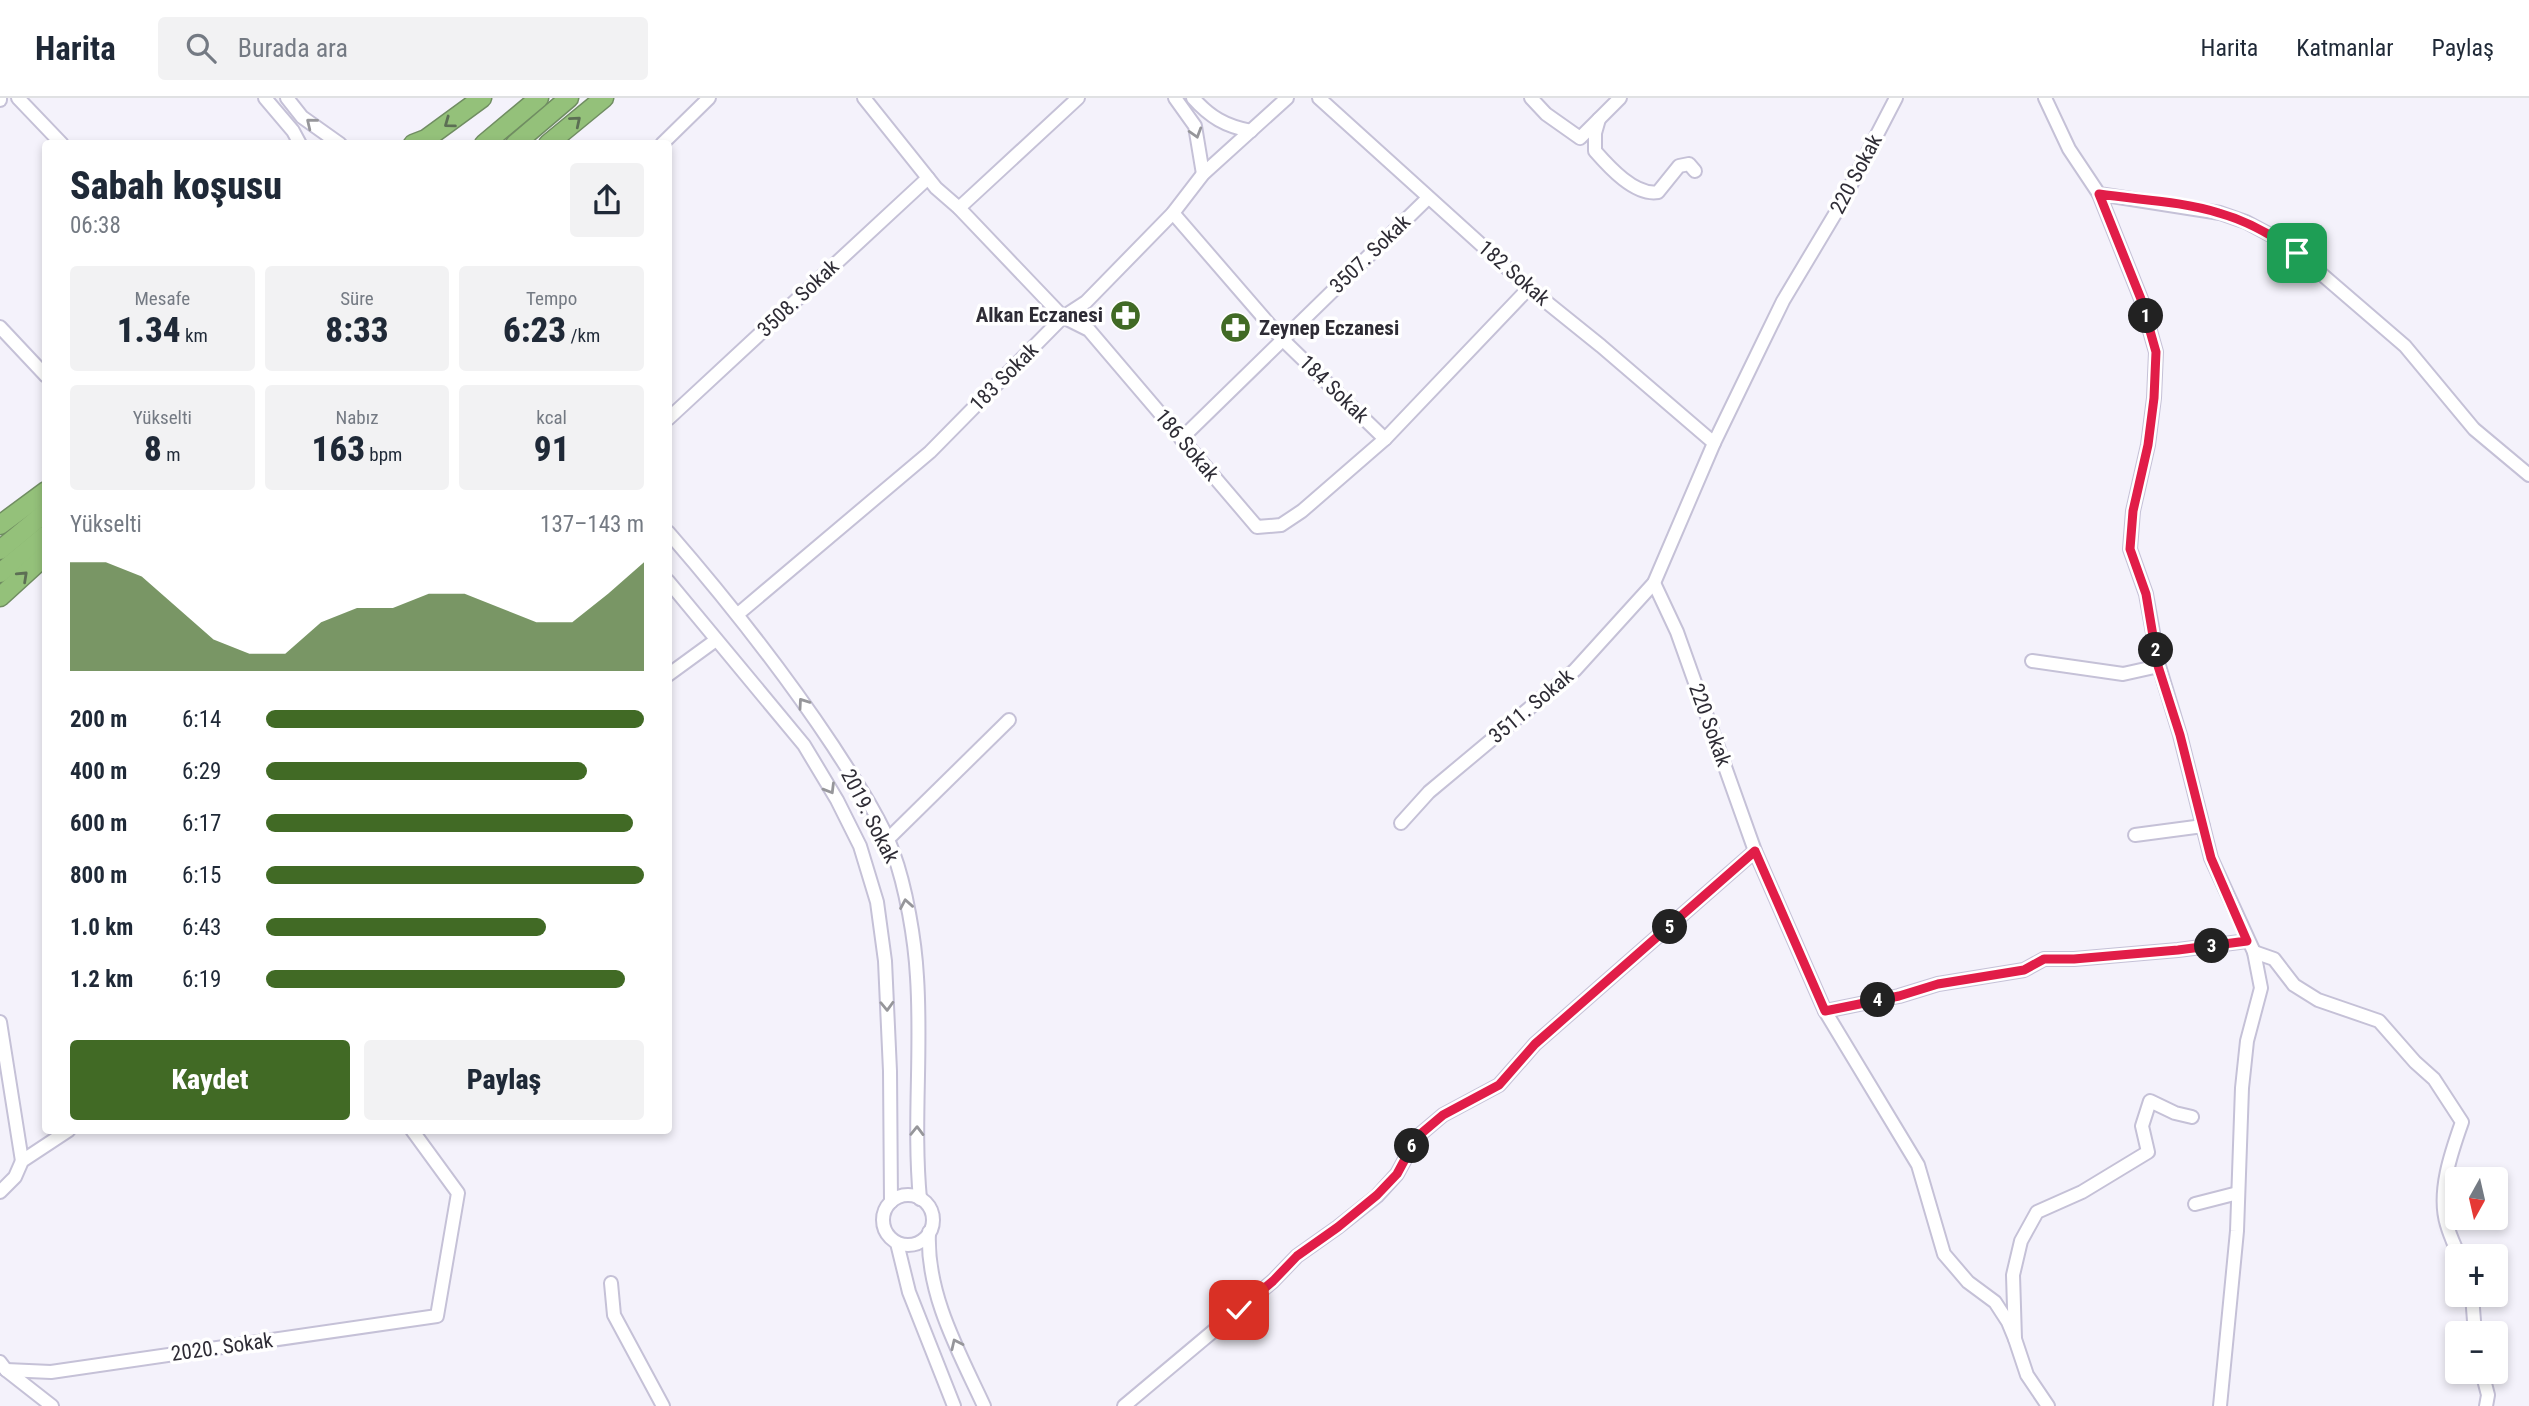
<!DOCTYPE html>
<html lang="tr">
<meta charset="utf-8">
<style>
:root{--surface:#fff;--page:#f2f2f3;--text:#1f2937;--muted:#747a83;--line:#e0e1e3;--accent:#416a25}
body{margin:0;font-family:"Roboto Condensed",sans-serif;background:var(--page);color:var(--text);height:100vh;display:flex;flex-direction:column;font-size:26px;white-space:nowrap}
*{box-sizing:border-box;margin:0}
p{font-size:23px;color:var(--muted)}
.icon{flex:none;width:38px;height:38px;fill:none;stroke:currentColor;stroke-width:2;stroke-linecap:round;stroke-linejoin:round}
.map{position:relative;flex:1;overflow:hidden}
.sheet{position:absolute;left:42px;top:42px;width:630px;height:994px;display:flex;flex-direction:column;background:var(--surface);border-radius:7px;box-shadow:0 4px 10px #0003}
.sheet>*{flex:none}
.needle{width:46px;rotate:188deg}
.tools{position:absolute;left:2445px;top:1069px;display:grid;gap:14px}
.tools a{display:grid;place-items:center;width:63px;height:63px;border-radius:7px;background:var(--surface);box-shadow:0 4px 10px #0003;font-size:35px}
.pin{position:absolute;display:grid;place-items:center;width:60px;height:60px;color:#fff;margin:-30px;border-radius:14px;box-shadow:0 4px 10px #0006}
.km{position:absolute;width:35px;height:35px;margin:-18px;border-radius:50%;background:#222;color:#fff;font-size:19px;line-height:35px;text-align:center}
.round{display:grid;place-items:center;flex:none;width:74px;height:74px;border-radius:7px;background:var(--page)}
.summary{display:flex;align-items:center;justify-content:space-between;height:119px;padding:0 28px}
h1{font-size:38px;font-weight:800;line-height:52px}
.metrics{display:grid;grid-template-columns:repeat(3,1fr);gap:10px;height:119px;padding:7px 28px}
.metrics div{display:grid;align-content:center;border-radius:7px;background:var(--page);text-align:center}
.metrics b{font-size:35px;font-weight:800}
.metrics small{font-size:19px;font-weight:400}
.metrics p{font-size:19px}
.chart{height:196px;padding:14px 28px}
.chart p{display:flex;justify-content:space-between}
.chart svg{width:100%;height:126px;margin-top:7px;fill:var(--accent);opacity:.7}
.primary-button{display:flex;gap:14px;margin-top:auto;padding:14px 28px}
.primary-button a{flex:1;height:80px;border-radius:7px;background:var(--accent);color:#fff;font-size:28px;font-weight:800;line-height:80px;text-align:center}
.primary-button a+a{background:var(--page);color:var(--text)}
ul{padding:0 28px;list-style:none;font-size:23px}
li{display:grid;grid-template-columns:112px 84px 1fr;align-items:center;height:52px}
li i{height:18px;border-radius:9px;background:var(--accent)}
header{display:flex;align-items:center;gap:42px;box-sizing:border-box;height:98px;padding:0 35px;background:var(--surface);border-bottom:2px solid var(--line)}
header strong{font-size:33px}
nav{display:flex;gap:38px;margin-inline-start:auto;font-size:24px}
.search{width:490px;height:63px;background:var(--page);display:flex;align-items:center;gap:18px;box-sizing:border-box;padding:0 24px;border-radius:7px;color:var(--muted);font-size:26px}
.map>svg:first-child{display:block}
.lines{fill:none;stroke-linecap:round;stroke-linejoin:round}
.minor-casing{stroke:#c5c1d7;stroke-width:16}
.highway-casing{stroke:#708d62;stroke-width:21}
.minor{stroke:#fff;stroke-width:12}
.highway{stroke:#94c17a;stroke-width:18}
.oneway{stroke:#5c6f54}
.oneway2{stroke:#96969a}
.route-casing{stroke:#fff;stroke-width:14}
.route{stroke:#e11d48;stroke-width:9}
.labels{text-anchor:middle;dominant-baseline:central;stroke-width:7;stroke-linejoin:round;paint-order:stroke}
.street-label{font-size:21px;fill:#2e2c35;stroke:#fff}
.poi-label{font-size:21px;font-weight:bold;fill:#2e2c35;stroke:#fff;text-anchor:end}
</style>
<header>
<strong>Harita</strong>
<div class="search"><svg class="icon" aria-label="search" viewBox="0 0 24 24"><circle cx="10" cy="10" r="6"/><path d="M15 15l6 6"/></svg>Burada ara</div>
<nav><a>Harita</a><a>Katmanlar</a><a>Paylaş</a></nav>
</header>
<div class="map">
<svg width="2529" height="1308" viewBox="0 0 2529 1308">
<rect width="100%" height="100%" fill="#f4f2fb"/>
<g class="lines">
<defs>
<g id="minor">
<polyline points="18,0 62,46"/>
<polyline points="265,0 293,33 300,46"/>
<polyline points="287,0 302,19 340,46"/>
<polyline points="864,0 936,90 959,110 1063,219 1089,232 1257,429 1281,427 1302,413 1385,341 1529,190"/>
<polyline points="1175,0 1195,28 1203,76"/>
<path d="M 1193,0 C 1210,19 1225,28 1251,33"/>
<polyline points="1319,0 1529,190 1601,248 1714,345"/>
<polyline points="1531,0 1546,16 1580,40 1620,0"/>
<polyline points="2045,0 2069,51 2099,96 2220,115 2246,124 2278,141 2297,155 2405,248 2474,331 2529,377"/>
<polyline points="0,2 0,0"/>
<path d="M 1599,21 L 1595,35 L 1595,53 C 1609,69 1635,98 1658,94 L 1679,68 L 1689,66 L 1695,73"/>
<polyline points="662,46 709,0"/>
<polyline points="2099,96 2141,201 2156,254 2154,300 2148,347 2133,413 2130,451 2146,496 2159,568 2180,637 2211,760 2254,854 2261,890 2247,943 2242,990 2237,1133 2220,1308"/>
<polyline points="959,110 1078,0"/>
<polyline points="1173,115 1282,241 1385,341"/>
<polyline points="0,229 46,278"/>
<polyline points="668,321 928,80"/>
<polyline points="1181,341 1428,100"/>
<path d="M 668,434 C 728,503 783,573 833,648 C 854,681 880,718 893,754 C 906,789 915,842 917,879 C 922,953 913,1027 920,1101"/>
<polyline points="668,483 804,647 837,702 860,748 877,804 885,863 890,973 891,1104"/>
<polyline points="1654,485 1677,534 1755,753 1825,913 1918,1067 1944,1156 1968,1184 1995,1204 2008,1224 2015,1241"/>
<polyline points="738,516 930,354 1063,219 1086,204 1173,115 1203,76 1287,0"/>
<polyline points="2032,563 2123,576 2159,568"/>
<polyline points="668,577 716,542"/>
<polyline points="1401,725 1429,694 1575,572 1654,485 1714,345 1762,246 1783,203 1841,106 1896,0"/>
<polyline points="2135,737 2203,728"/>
<polyline points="887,742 1009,622"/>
<path d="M 2254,854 L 2274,861 L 2294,887 L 2318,902 L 2379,923 L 2415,964 L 2434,981 L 2462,1024 C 2451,1055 2437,1095 2447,1127 C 2450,1138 2455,1148 2459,1158"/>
<polyline points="1825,913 1899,898 1938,886 2024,872 2044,861 2074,861 2178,852 2247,843"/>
<polyline points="0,924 22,1063"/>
<polyline points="0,1094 15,1079 22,1063 69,1032"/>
<circle cx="908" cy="1122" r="25"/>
<polyline points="2195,1106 2238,1095"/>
<path d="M 929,1134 C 926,1196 959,1254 984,1308"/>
<polyline points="897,1145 909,1194 954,1308"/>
<polyline points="611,1185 614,1217 663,1308"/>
<polyline points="2472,1197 2475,1236"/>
<polyline points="0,1264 6,1272 52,1308"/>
<polyline points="6,1272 51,1274 437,1218 458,1095 412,1032"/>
<polyline points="2482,1274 2488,1297 2486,1308"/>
<polyline points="1124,1308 1273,1183 1297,1158 1338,1129 1377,1098 1397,1076 1417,1039 1443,1017 1499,987 1535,946 1755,753"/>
<polyline points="2048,1308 2027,1277 2015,1241 2013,1177 2021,1143 2037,1114 2082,1094 2148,1054 2142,1028 2150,1003 2175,1015 2192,1019"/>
</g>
<g id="highway">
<polyline points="413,46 426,41 482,0"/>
<polyline points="484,46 539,0"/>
<polyline points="515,46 569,0"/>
<polyline points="548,46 604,0"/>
<polyline points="0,427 46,393"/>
<polyline points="0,452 46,414"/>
<polyline points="0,475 46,437"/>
<polyline points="0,499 46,457"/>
</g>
</defs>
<use href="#minor" class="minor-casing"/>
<use href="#highway" class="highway-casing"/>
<use href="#minor" class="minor"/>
<use href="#highway" class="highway"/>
</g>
<defs><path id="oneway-chevron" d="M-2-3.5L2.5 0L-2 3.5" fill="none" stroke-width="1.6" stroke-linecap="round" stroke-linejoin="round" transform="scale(1.75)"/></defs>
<g class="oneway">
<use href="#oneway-chevron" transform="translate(576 23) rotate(-40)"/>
<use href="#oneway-chevron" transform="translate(449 25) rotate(144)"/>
<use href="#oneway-chevron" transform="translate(23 478) rotate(-43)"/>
</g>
<g class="oneway2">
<use href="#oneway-chevron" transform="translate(311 25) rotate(-141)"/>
<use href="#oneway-chevron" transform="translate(1196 35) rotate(73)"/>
<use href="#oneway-chevron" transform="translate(803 605) rotate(-125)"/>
<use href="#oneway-chevron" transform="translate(830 691) rotate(59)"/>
<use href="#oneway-chevron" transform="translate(906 806) rotate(-100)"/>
<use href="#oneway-chevron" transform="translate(887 908) rotate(88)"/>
<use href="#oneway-chevron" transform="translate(917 1033) rotate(-89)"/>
<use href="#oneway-chevron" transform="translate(956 1246) rotate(-115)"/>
</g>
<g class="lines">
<defs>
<path id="route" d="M 1239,1212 L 1273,1183 L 1297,1158 L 1338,1129 L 1377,1097 L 1397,1076 L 1417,1039 L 1443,1017 L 1499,987 L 1535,946 L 1755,753 L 1825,913 L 1899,898 L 1938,886 L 2024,872 L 2044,861 L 2074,861 L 2178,852 L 2247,843 L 2211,760 L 2180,637 L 2158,568 L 2146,496 L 2130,451 L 2133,413 L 2148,347 L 2154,300 L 2156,254 L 2141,201 L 2099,96 C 2139,102 2181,103 2219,115 C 2248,123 2274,138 2297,155"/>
</defs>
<use href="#route" class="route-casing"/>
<use href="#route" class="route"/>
</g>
<defs>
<symbol id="pharmacy-disc" viewBox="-11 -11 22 22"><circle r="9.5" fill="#416a25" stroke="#fff"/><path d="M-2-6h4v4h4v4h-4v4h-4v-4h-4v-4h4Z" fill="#fff"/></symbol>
</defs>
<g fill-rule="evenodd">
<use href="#pharmacy-disc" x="1108" y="200" width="35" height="35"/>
<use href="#pharmacy-disc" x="1218" y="212" width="35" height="35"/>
</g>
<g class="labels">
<g class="street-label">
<text transform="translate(1856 76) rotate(-62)">220 Sokak</text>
<text transform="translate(1370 156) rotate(-44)">3507. Sokak</text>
<text transform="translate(1514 175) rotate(41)">182 Sokak</text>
<text transform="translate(798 200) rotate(-43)">3508. Sokak</text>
<text transform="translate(1004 279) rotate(-45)">183 Sokak</text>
<text transform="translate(1334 291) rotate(44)">184 Sokak</text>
<text transform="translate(1187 347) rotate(50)">186 Sokak</text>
<text transform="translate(1531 608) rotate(-40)">3511. Sokak</text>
<text transform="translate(1710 627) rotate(70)">220 Sokak</text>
<text transform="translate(870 718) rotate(63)">2019. Sokak</text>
<text transform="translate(222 1249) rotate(-8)">2020. Sokak</text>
</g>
<g class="poi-label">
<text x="1103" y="217">Alkan Eczanesi</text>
<text x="1259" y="230" text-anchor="start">Zeynep Eczanesi</text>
</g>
</g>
</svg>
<div class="tools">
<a><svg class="needle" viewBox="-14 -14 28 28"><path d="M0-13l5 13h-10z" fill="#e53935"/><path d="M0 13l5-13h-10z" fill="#747a83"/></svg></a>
<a>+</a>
<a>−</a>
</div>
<div class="pin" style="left:2297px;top:155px;background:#1e9e55"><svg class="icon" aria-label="arrive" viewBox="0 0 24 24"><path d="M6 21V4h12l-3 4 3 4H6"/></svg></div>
<div class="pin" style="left:1239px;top:1212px;background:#d93025"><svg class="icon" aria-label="check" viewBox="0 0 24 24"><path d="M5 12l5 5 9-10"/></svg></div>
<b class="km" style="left:2146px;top:218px">1</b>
<b class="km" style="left:2156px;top:552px">2</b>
<b class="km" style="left:2212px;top:848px">3</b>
<b class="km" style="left:1878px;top:902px">4</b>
<b class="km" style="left:1670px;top:829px">5</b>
<b class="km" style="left:1412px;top:1048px">6</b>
<section class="sheet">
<div class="summary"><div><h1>Sabah koşusu</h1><p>06:38</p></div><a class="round"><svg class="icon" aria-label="share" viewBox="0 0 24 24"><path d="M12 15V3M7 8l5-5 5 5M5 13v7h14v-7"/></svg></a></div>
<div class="metrics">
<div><p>Mesafe</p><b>1.34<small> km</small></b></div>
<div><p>Süre</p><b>8:33</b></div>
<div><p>Tempo</p><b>6:23<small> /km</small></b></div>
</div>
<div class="metrics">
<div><p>Yükselti</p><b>8<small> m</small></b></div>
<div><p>Nabız</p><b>163<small> bpm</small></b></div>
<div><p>kcal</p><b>91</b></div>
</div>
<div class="chart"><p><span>Yükselti</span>137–143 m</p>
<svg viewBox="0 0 160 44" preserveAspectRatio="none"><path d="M0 44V6L10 6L20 11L30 22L40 33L50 38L60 38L70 27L80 22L90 22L100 17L110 17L120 22L130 27L140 27L150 17L160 6V44z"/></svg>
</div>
<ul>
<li><b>200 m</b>6:14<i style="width:100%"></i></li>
<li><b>400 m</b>6:29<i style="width:85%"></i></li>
<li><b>600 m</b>6:17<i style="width:97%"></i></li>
<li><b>800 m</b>6:15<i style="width:100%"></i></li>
<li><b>1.0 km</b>6:43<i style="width:74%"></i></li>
<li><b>1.2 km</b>6:19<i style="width:95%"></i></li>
</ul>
<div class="primary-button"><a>Kaydet</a><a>Paylaş</a></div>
</section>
</div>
